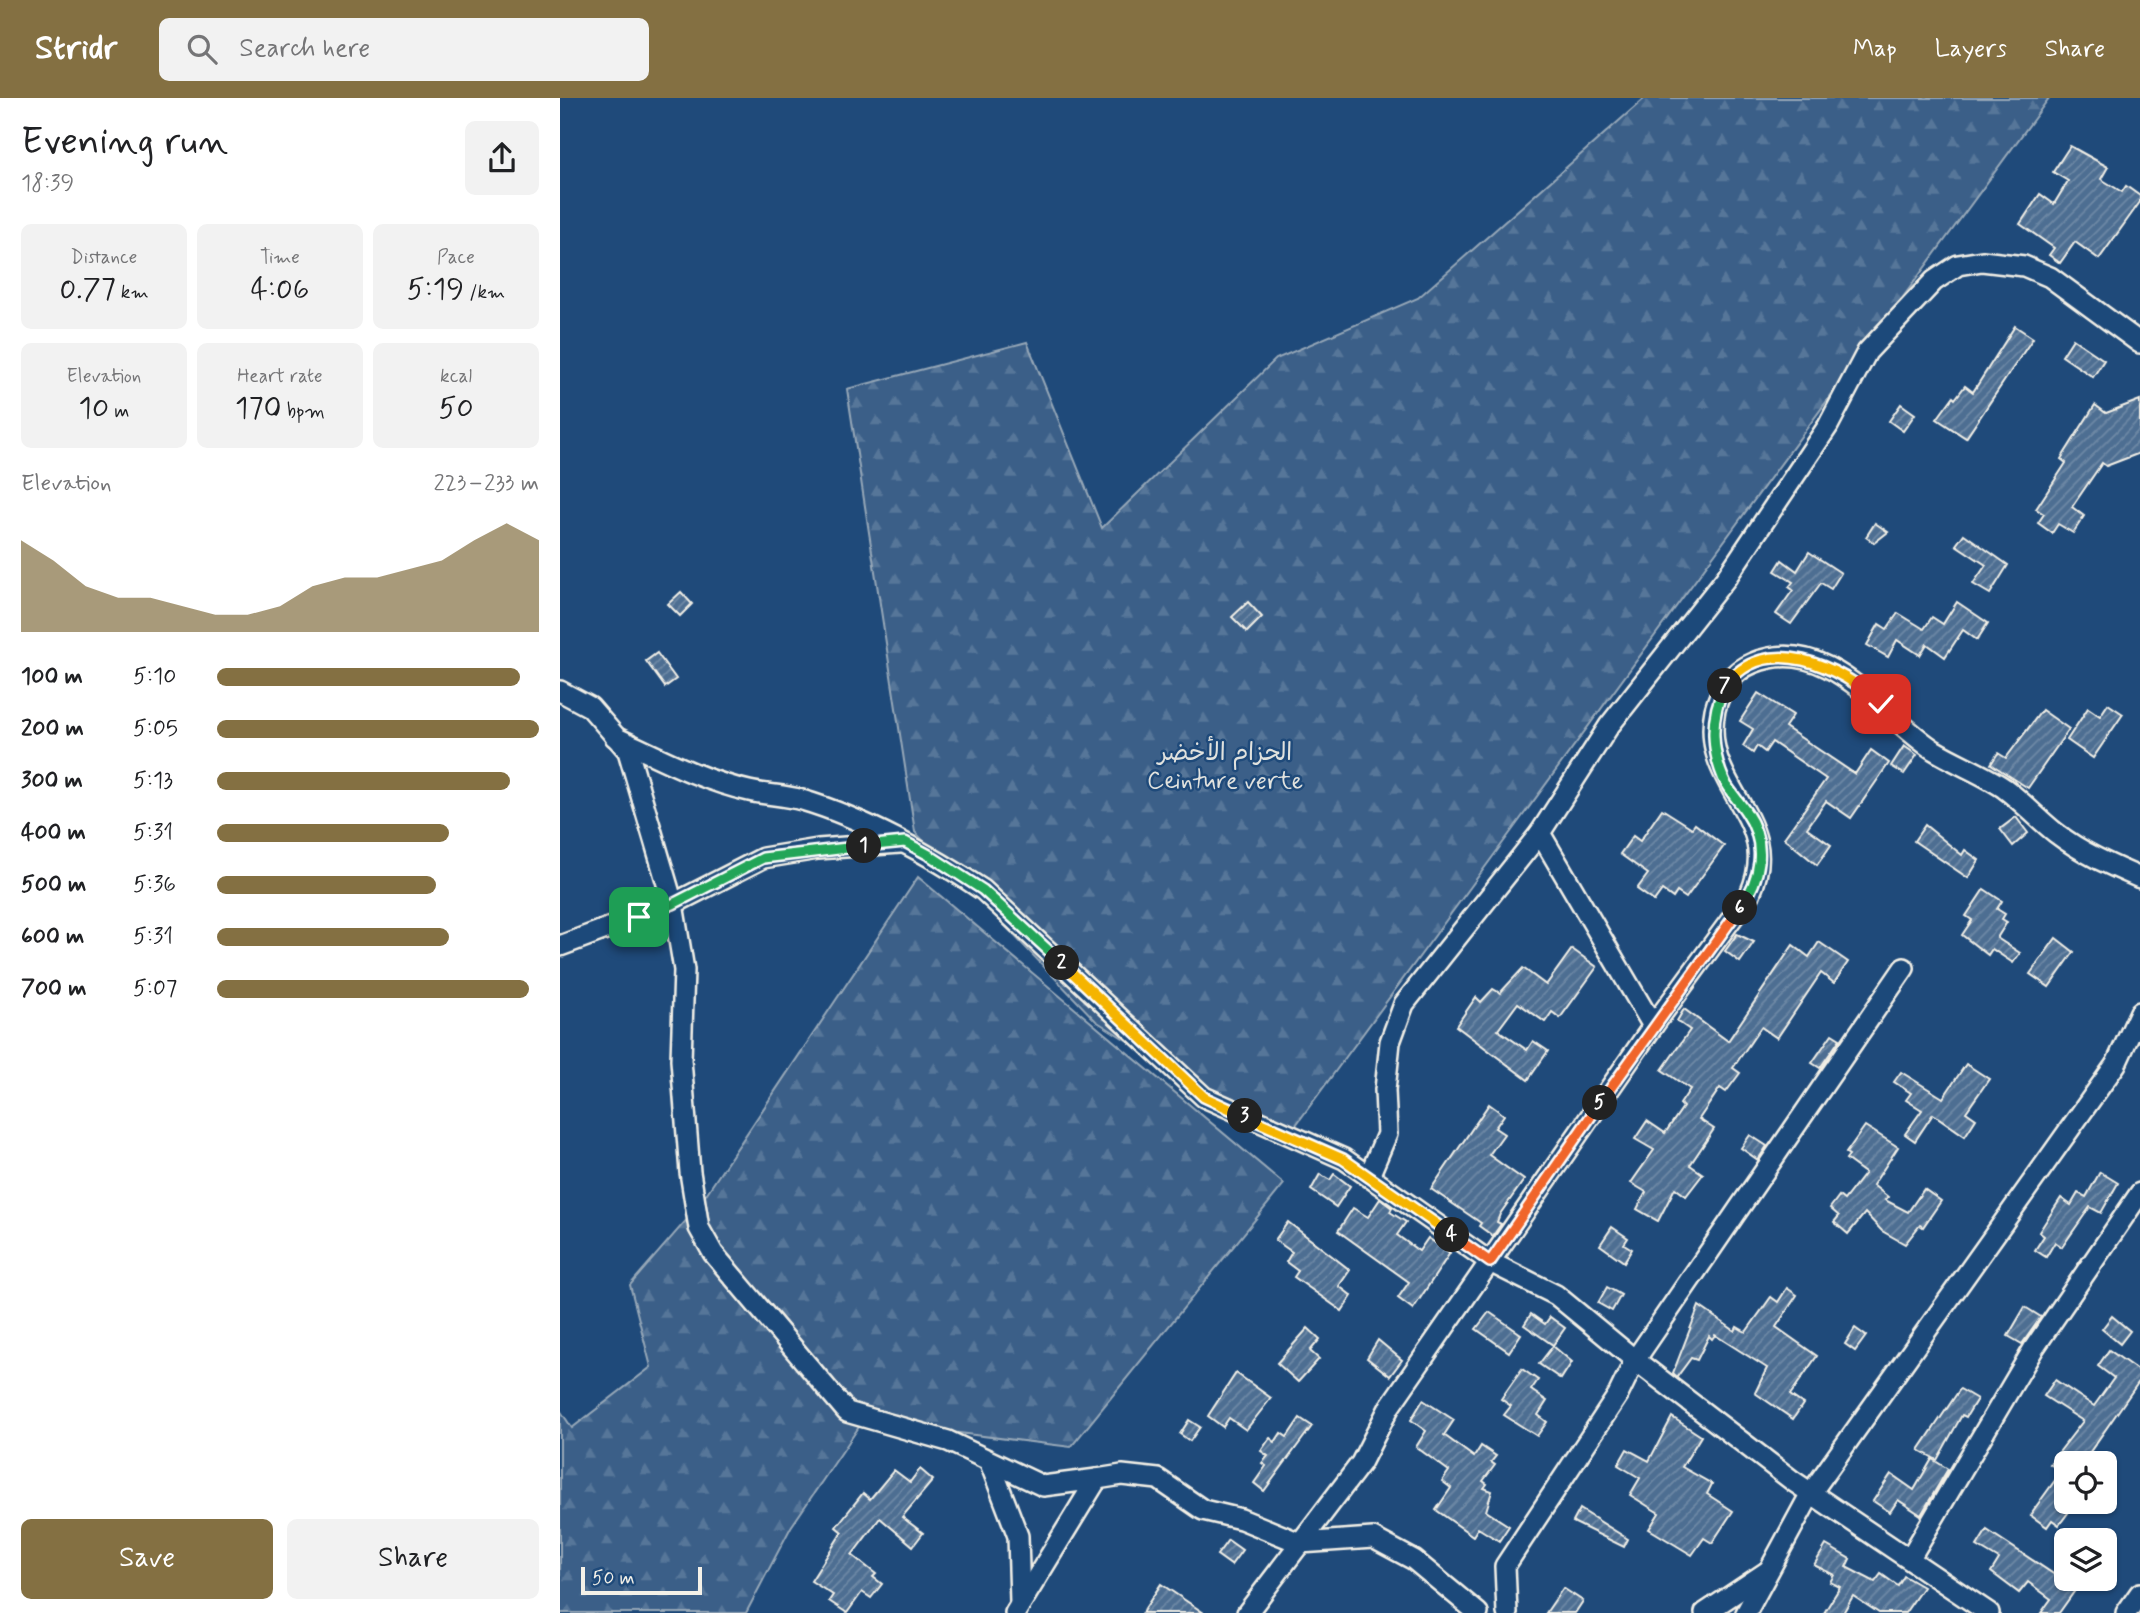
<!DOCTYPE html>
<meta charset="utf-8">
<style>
:root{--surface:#fff;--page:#f2f2f2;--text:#202124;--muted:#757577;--accent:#847042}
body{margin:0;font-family:Mynerve,"Playpen Sans Arabic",sans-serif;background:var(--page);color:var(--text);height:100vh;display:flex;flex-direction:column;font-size:26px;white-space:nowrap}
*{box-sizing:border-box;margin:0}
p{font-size:23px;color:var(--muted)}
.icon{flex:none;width:38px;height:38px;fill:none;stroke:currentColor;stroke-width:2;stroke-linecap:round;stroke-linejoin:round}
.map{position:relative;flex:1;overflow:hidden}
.details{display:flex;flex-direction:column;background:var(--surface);width:560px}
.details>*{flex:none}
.tools{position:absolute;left:1494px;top:1353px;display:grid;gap:14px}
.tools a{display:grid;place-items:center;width:63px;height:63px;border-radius:10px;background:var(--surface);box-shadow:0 2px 5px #0004;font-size:35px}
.scale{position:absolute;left:21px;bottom:18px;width:121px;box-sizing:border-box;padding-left:7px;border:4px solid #f4f1e8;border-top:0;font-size:19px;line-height:24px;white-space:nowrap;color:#f4f1e8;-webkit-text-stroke:5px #1f4a7a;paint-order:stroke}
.pin{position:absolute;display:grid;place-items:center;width:60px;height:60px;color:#fff;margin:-30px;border-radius:14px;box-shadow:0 4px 10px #0006}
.km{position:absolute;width:35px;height:35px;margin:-18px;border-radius:50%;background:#222;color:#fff;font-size:19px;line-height:35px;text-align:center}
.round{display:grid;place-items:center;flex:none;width:74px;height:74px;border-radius:10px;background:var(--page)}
.headline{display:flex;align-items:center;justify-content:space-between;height:119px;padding:0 21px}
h1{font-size:38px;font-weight:600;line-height:52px}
.stats{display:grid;grid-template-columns:repeat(3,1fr);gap:10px;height:119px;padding:7px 21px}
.stats div{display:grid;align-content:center;border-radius:10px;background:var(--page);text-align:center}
.stats b{font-size:30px;font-weight:600}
.stats small{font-size:19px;font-weight:400}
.stats p{font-size:19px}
.chart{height:196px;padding:14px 21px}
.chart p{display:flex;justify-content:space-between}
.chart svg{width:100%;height:126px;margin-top:7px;fill:var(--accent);opacity:.7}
.primary-button{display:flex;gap:14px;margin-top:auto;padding:14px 21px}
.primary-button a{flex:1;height:80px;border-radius:10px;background:var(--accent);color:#fff;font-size:28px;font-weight:600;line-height:80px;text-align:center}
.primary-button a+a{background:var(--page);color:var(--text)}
ul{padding:0 21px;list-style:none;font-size:23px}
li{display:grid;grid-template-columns:112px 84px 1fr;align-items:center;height:52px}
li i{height:18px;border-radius:9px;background:var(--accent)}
header{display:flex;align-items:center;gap:42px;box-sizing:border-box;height:98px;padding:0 35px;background:var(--accent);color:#fff}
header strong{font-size:33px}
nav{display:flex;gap:38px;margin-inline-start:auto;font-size:24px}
.search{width:490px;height:63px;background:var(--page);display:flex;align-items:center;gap:18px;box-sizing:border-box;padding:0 24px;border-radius:10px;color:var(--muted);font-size:26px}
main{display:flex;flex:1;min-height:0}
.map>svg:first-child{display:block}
.forest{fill:url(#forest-firs);stroke:#97a8b8;stroke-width:2}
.building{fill:url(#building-hatch);stroke:#f4f1e8;stroke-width:2}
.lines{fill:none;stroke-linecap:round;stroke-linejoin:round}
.minor-casing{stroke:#f4f1e8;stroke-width:24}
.minor{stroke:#1f4a7a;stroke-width:19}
.split-1-casing{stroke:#fff;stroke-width:14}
.split-2-casing{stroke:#fff;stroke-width:14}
.split-3-casing{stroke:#fff;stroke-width:14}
.split-4-casing{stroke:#fff;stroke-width:14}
.split-5-casing{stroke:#fff;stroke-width:14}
.split-6-casing{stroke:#fff;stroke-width:14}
.split-7-casing{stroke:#fff;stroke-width:14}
.split-8-casing{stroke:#fff;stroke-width:14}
.split-1{stroke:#22a559;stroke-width:9}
.split-2{stroke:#22a559;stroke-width:9}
.split-3{stroke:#f5b400;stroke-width:9}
.split-4{stroke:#f5b400;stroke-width:9}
.split-5{stroke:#f0652b;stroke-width:9}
.split-6{stroke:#f0652b;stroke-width:9}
.split-7{stroke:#22a559;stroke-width:9}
.split-8{stroke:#f5b400;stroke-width:9}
.labels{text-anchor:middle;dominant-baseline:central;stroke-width:5;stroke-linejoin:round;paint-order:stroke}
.park-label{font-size:24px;fill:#e1e2de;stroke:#1f4a7a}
</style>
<header>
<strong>Stridr</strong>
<div class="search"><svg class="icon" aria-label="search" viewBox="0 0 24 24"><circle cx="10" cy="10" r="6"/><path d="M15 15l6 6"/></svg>Search here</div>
<nav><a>Map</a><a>Layers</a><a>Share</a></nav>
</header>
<main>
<section class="details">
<div class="headline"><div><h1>Evening run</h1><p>18:39</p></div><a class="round"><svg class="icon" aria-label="share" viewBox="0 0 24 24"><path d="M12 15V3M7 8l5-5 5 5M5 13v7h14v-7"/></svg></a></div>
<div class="stats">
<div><p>Distance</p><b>0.77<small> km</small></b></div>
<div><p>Time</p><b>4:06</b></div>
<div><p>Pace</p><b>5:19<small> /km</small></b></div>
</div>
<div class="stats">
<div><p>Elevation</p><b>10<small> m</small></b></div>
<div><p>Heart rate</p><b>170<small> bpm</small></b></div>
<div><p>kcal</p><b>50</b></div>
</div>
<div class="chart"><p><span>Elevation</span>223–233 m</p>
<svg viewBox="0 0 160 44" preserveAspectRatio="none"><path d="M0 44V12L10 19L20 28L30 32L40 32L50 35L60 38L70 38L80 35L90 28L100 25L110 25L120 22L130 19L140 12L150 6L160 12V44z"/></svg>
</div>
<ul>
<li><b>100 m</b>5:10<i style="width:94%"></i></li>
<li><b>200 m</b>5:05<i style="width:100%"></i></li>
<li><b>300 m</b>5:13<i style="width:91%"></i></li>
<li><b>400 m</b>5:31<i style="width:72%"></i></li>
<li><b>500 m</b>5:36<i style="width:68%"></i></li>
<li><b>600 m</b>5:31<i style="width:72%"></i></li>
<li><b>700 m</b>5:07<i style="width:97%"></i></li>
</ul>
<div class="primary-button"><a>Save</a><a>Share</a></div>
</section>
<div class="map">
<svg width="1580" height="1515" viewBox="0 0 1580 1515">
<defs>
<pattern id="forest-firs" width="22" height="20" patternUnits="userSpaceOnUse" patternTransform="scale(1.75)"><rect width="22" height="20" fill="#3a5f88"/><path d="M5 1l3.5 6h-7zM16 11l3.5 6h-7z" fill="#577699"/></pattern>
<pattern id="building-hatch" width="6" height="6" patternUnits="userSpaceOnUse" patternTransform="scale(1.75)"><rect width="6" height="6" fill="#4d6e92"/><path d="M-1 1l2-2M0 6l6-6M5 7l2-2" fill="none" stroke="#708aa6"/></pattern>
</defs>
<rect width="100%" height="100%" fill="#1f4a7a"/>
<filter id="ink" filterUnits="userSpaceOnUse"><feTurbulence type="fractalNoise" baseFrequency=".0143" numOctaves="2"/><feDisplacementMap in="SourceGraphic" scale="14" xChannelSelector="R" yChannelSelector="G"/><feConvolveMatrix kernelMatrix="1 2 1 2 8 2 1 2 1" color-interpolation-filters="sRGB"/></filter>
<g filter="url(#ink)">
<g class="forest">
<polygon points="1085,0 1489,0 725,1042 536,923 355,734 287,291 467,244 542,430 716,261 858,200"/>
<polygon points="358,779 724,1086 511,1349 303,1323 231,1429 186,1515 0,1515 0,1312 12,1330 91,1269 70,1187 137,1110"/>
</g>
<g class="building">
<polygon points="1510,48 1548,69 1541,81 1562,94 1566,88 1580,98 1580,104 1539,161 1515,144 1500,165 1489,157 1494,150 1460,126 1480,96 1494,106 1508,83 1493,74"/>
<polygon points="1455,228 1473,240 1406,340 1377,321 1393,299 1395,301 1405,288 1413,294"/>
<polygon points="1513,241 1544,262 1533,279 1502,258"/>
<polygon points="1580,302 1580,355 1546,368 1542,365 1512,409 1524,418 1513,435 1498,426 1492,435 1478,425 1484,416 1476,411 1506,365 1501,361 1535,307 1546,315"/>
<polygon points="1341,306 1355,316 1343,333 1329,323"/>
<polygon points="1315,425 1328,434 1314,445 1306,439"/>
<polygon points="1404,436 1448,467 1430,496 1413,486 1426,467 1396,447"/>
<polygon points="1249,454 1281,475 1271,491 1261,485 1231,526 1216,516 1233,492 1229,489 1233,484 1215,473 1222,462 1237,473"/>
<polygon points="121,494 132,506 120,518 108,506"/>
<polygon points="688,504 702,519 687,534 672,519"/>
<polygon points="1397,504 1428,525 1417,542 1403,532 1385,559 1367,546 1360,557 1337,542 1328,559 1307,547 1319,526 1327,531 1338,515 1364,531 1372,519 1383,526"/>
<polygon points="97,555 116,581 105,589 86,563"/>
<polygon points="1198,595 1233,617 1225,629 1295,676 1311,652 1329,665 1291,720 1266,703 1247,730 1271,747 1257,767 1224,740 1266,681 1212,644 1205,654 1197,648 1193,655 1183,648 1193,631 1180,623"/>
<polygon points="1548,606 1563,616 1533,660 1507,642 1528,610 1540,618"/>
<polygon points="1482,612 1509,631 1468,690 1431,666 1438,655 1446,660"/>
<polygon points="1344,648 1357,657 1344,676 1331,668"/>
<polygon points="1102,711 1132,730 1135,726 1164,748 1126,800 1117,794 1113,800 1102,792 1094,803 1077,791 1088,776 1060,756 1073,738 1080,743"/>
<polygon points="1456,719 1468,735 1453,748 1440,731"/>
<polygon points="1365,727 1402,757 1405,752 1419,762 1408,780 1354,743"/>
<polygon points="1424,791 1442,803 1437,811 1445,816 1442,821 1447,824 1437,840 1460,855 1453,865 1432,851 1428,857 1402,837 1412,822 1406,818"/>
<polygon points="1177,836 1194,844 1180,864 1165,853"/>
<polygon points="1496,840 1514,854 1489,889 1470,876"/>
<polygon points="1259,844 1288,864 1274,885 1261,875 1217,940 1201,929 1173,970 1180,975 1166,994 1160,990 1139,1021 1154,1031 1130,1067 1143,1076 1126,1098 1115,1090 1098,1123 1077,1111 1086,1094 1071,1085 1094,1052 1075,1041 1087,1023 1105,1035 1123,1009 1120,1006 1130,991 1102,972 1130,932 1117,923 1124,911 1168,943 1233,847 1249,859"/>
<polygon points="1012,851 1037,869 1000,920 992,914 985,924 958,905 938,932 967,952 973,943 988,953 968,982 896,928 916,899 921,904 933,891 940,895 963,870 986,887"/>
<polygon points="1272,936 1280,941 1260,970 1252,965"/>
<polygon points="1406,966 1429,981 1406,1014 1416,1021 1405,1038 1373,1016 1355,1043 1345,1036 1362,1012 1346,1002 1351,995 1334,984 1341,974 1383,1000"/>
<polygon points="929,1006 944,1017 935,1030 944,1036 929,1057 964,1082 940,1116 937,1124 941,1126 933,1138 919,1128 921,1125 871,1091"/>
<polygon points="1305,1028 1338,1049 1313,1087 1328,1099 1325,1102 1348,1114 1364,1091 1381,1103 1363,1129 1360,1127 1345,1146 1322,1133 1305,1115 1288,1136 1274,1124 1279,1118 1270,1110 1279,1098 1284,1102 1305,1075 1286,1061 1289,1057 1286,1055"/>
<polygon points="1190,1037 1207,1048 1198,1062 1181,1050"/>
<polygon points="1540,1074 1558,1085 1541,1115 1530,1109 1502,1149 1495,1144 1486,1159 1475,1152 1484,1138 1479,1134 1501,1100 1511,1107 1518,1095 1526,1099"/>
<polygon points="760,1076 770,1082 774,1076 790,1088 776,1109 751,1092"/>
<polygon points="820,1101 832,1110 830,1114 846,1124 837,1137 859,1153 868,1140 890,1155 853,1211 838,1200 849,1184 778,1133 793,1110 808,1119"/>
<polygon points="728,1124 790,1172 779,1188 792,1198 782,1213 734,1179 738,1173 726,1164 732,1154 715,1142"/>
<polygon points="1052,1129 1068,1140 1064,1146 1072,1151 1064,1164 1040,1147"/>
<polygon points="1047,1189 1061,1197 1052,1213 1038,1205"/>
<polygon points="1227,1190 1237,1197 1216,1229 1257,1258 1230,1297 1243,1306 1233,1321 1195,1295 1207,1270 1155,1237 1152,1241 1149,1238 1137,1262 1131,1260 1117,1279 1113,1275 1139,1208 1175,1233 1177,1229 1186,1234 1211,1199 1218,1204"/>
<polygon points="1465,1209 1481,1219 1462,1246 1448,1238"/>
<polygon points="929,1214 961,1236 949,1254 916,1231"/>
<polygon points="971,1216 985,1226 990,1219 1005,1230 993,1247 964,1227"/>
<polygon points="1552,1218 1570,1233 1560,1246 1542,1231"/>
<polygon points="748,1230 760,1241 750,1253 759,1261 738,1284 717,1265"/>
<polygon points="1295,1230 1306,1238 1295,1253 1285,1246"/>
<polygon points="818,1242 842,1262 830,1278 807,1260"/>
<polygon points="993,1248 1012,1264 1001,1281 979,1266"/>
<polygon points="1549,1252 1580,1274 1580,1282 1527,1358 1524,1356 1517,1365 1507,1365 1507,1404 1516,1404 1499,1427 1492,1422 1487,1429 1470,1417 1501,1374 1490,1366 1523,1323 1484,1298 1495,1282 1534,1308 1554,1280 1538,1268"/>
<polygon points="962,1271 978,1282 971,1292 987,1303 978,1317 987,1324 977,1338 944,1317 951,1308 941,1301"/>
<polygon points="676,1275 711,1300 686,1332 669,1320 663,1329 648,1318"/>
<polygon points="1400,1291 1417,1301 1406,1319 1402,1317 1377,1362 1359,1352"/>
<polygon points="863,1302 894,1322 884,1337 914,1359 921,1348 936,1358 931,1364 935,1367 923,1383 927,1386 924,1390 932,1393 926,1413 949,1428 939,1443 918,1430 913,1438 876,1412 891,1390 882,1383 889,1373 856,1349 866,1333 851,1322"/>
<polygon points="1112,1319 1141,1338 1122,1369 1152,1386 1147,1396 1173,1413 1152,1445 1144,1440 1132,1457 1089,1431 1099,1415 1070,1397 1080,1380 1058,1367 1067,1351 1089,1363"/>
<polygon points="740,1320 752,1328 704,1393 694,1385 706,1368 702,1365 708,1358 701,1353 710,1340 715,1344 721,1335 727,1339"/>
<polygon points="629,1322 640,1329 630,1343 620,1336"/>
<polygon points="1372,1361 1388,1371 1361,1417 1338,1402 1330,1414 1313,1403 1331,1376 1354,1392"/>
<polygon points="360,1371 373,1382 342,1419 363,1435 353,1448 320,1420 292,1457 316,1476 313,1479 322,1486 311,1500 302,1494 287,1515 269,1503 273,1497 251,1483 282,1434 276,1429 303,1395 310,1401 334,1372 350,1384"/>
<polygon points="1020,1411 1068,1441 1064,1449 1013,1424"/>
<polygon points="1427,1432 1516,1491 1499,1515 1481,1515 1491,1501 1468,1484 1459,1495 1431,1474 1439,1461 1417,1448"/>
<polygon points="668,1442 682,1452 671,1467 657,1457"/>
<polygon points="1266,1447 1290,1461 1286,1469 1315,1484 1321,1476 1338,1488 1344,1478 1363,1489 1345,1515 1319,1515 1293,1498 1283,1515 1264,1515 1280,1489 1270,1484 1274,1477 1254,1467"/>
<polygon points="601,1486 644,1515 582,1515"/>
<polygon points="1003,1490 1023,1503 1015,1515 986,1515"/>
</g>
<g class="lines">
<defs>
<g id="minor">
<polyline points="0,593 30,609 68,653 113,806 124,872 121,962 130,1074 139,1130 153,1155 287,1314 388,1343 483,1388 537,1381 455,1515"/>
<path d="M 55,639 C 98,659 143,683 189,693 C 206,697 225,697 242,702 C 303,720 371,757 423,792 L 644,999 L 784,1061 L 930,1164 L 996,1197 L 1075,1262 L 1233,1383 L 1429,1515"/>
<polyline points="980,735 1093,928"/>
<polyline points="0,848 113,806 203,760 258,751 340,745"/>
<polyline points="809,1078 827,1036 825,992 830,944 844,906 980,735 1049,628 1166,480 1268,328 1307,254 1374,183 1398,167 1422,163 1464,168 1490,179 1580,245"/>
<polyline points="430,1365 458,1438 460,1504"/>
<polyline points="537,1381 562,1377 598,1381 643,1412 681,1421 740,1445 813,1440 854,1462 918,1515"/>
<polyline points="1350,1460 1474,1250 1580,1095"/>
<path d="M 687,1515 L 801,1365 L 830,1308 L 1093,928 L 1190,796 C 1225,718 1139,691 1155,612 C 1160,591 1173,573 1193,565 C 1268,534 1321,618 1374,652 C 1397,666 1422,675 1444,690 C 1463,704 1478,721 1496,735 C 1522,755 1550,767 1580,780"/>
<polyline points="947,1515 945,1468 1058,1297 1075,1262 1344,870"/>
<polyline points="1145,1515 1208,1473"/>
<polyline points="1186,1515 1251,1395 1556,966 1580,914"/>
<polyline points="1566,1515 1580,1495"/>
</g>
</defs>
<use href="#minor" class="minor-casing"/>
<use href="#minor" class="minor"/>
</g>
</g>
<g class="lines" filter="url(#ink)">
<defs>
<polyline id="split-1" points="79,819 113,806 203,760 304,748"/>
<polyline id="split-2" points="304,748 345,744 369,757 423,792 502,865"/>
<polyline id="split-3" points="502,865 644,999 685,1018"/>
<polyline id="split-4" points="685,1018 783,1061 892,1137"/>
<polyline id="split-5" points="892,1137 930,1164 1040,1005"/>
<polyline id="split-6" points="1040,1005 1180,810"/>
<path id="split-7" d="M 1165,588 C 1149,619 1151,657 1167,688 C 1173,697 1180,705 1186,714 C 1208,746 1201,781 1180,810"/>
<path id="split-8" d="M 1165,588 C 1206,533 1280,568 1321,606"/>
</defs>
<use href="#split-1" class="split-1-casing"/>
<use href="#split-2" class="split-2-casing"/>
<use href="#split-3" class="split-3-casing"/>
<use href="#split-4" class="split-4-casing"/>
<use href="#split-5" class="split-5-casing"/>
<use href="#split-6" class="split-6-casing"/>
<use href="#split-7" class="split-7-casing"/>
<use href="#split-8" class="split-8-casing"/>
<use href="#split-1" class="split-1"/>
<use href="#split-2" class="split-2"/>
<use href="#split-3" class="split-3"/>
<use href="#split-4" class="split-4"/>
<use href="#split-5" class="split-5"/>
<use href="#split-6" class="split-6"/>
<use href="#split-7" class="split-7"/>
<use href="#split-8" class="split-8"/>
</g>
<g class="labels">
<g class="park-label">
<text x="665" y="655">الحزام الأخضر<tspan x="665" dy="28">Ceinture verte</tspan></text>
</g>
</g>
</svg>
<div class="tools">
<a><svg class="icon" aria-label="locate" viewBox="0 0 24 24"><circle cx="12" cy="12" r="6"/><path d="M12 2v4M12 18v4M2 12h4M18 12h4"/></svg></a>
<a><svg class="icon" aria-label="layers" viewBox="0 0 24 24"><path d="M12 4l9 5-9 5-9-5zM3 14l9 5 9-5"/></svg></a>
</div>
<div class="scale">50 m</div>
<div class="pin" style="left:79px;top:819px;background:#1e9e55"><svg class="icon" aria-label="arrive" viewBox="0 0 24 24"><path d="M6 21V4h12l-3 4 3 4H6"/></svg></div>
<div class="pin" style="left:1321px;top:606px;background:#d93025"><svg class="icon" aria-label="check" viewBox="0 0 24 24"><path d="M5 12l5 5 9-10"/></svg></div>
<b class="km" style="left:304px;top:748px">1</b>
<b class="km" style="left:502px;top:865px">2</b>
<b class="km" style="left:685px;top:1018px">3</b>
<b class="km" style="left:892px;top:1137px">4</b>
<b class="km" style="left:1040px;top:1005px">5</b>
<b class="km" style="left:1180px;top:810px">6</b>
<b class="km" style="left:1165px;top:588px">7</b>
</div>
</main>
